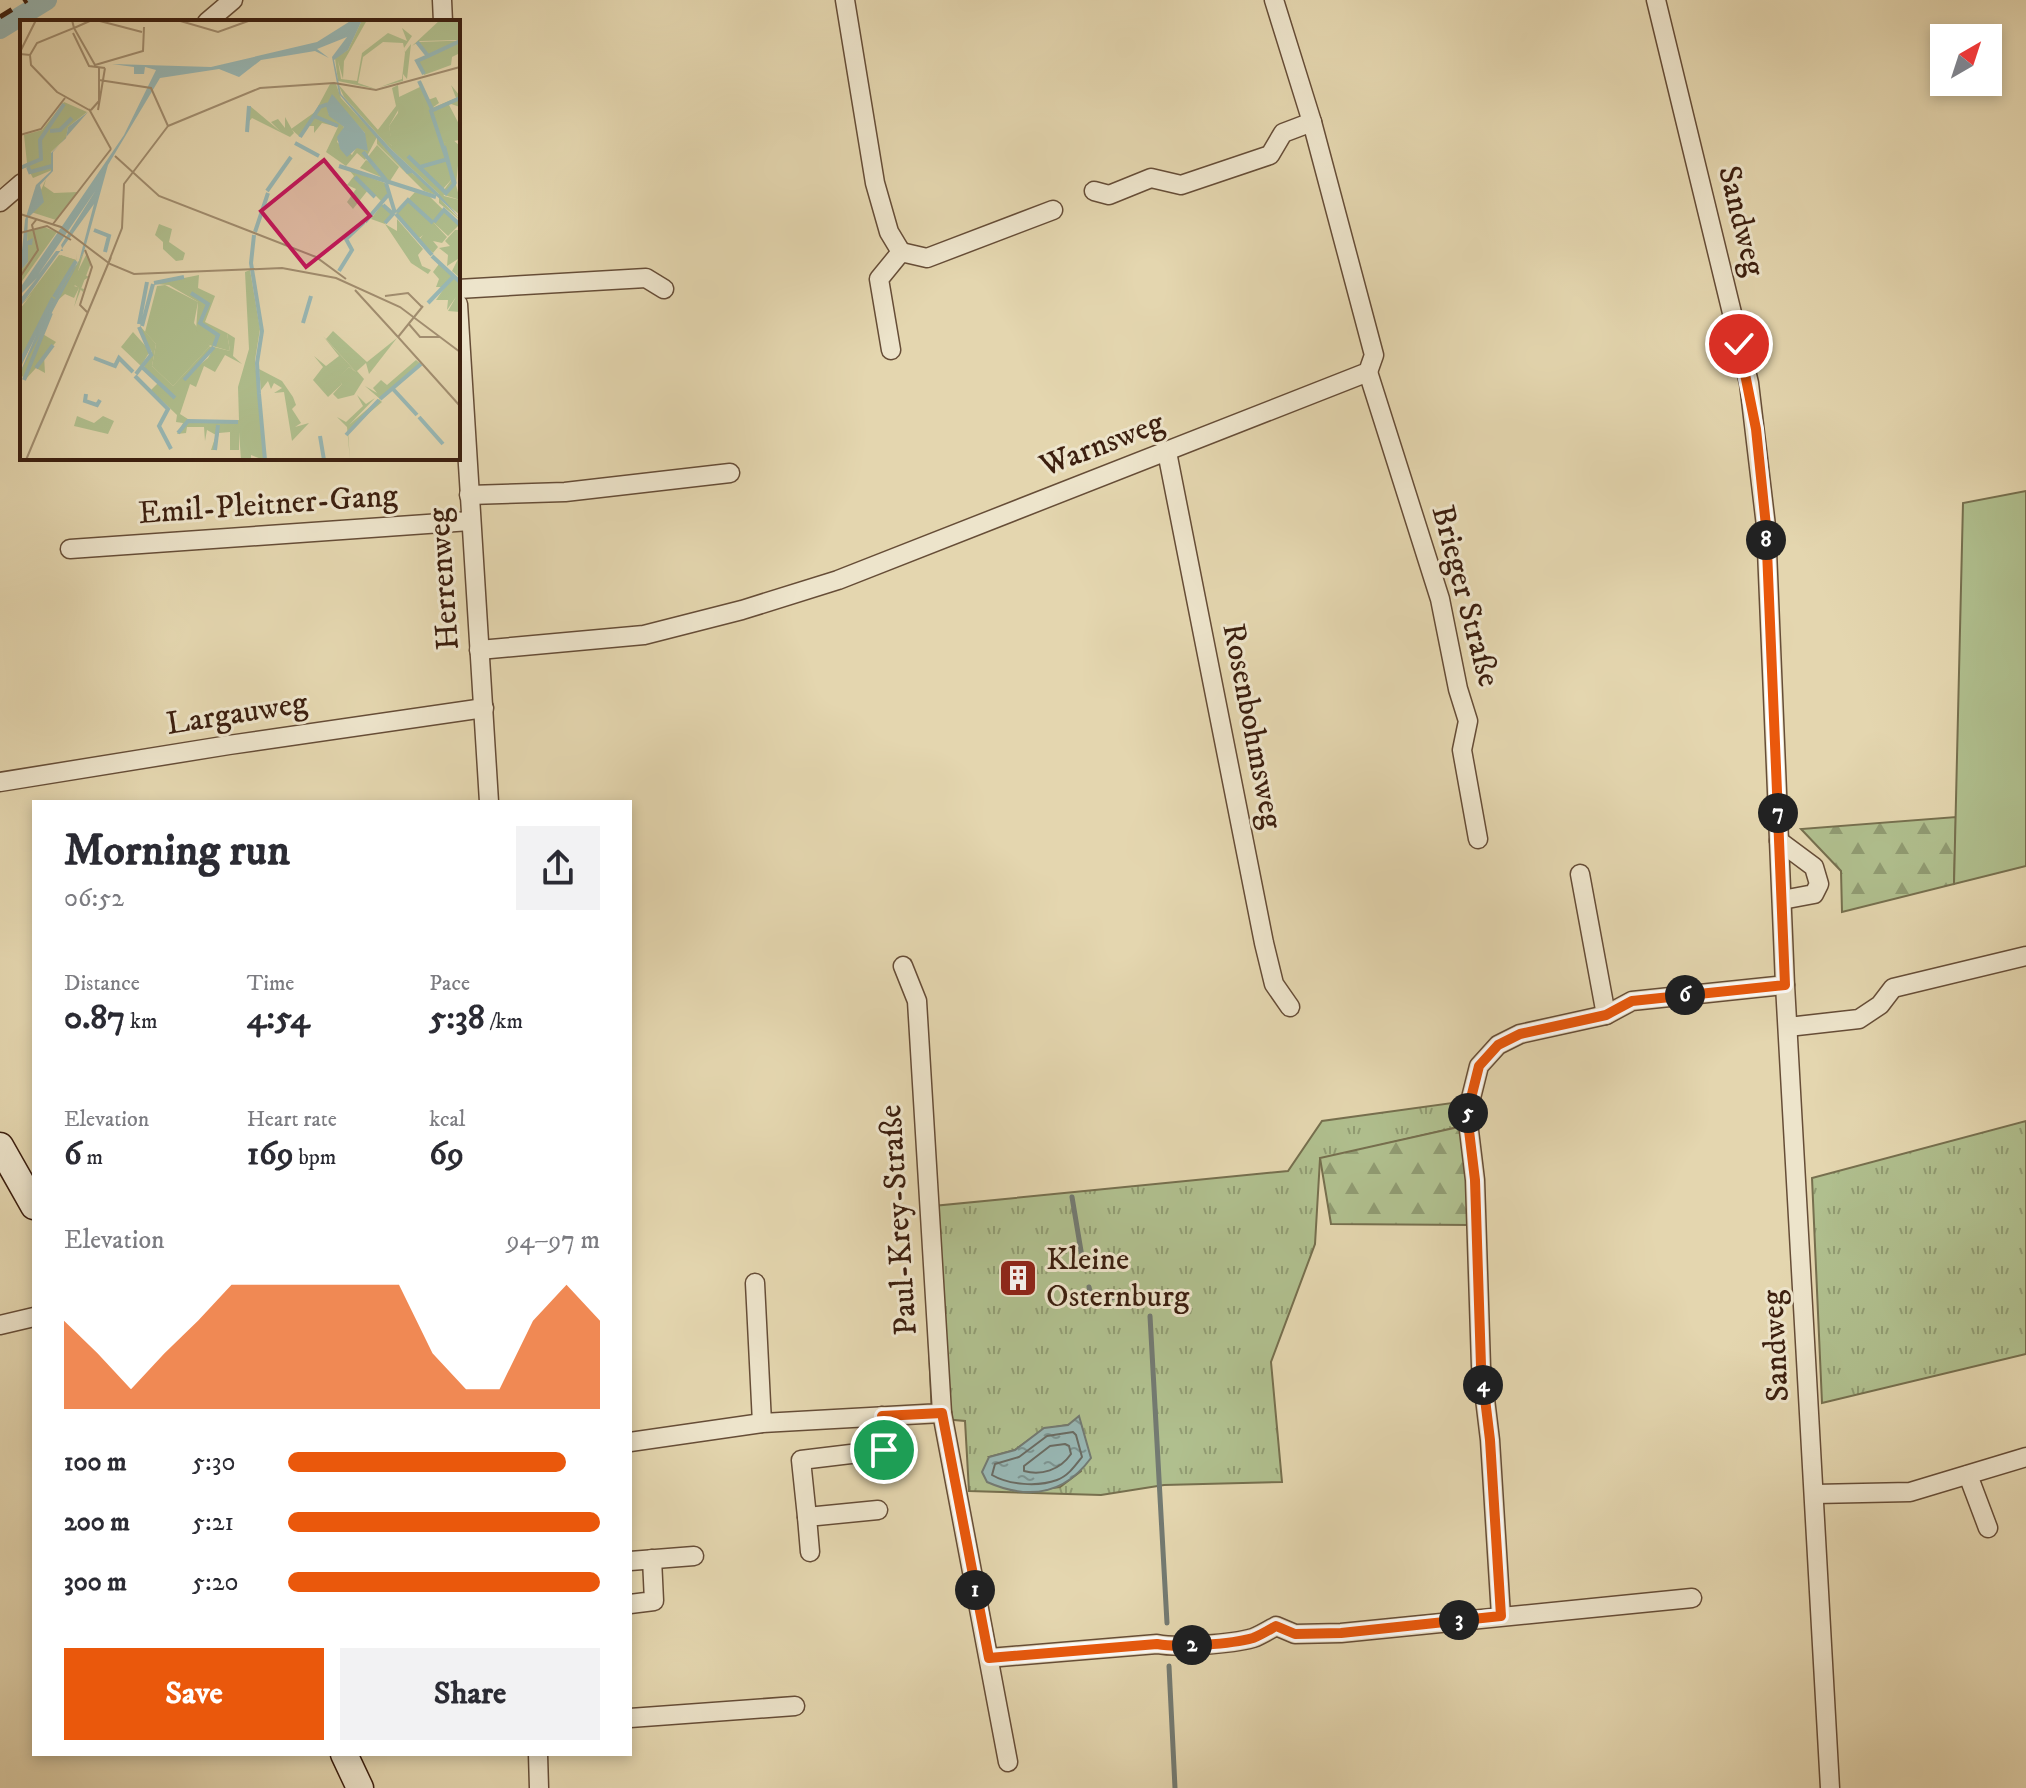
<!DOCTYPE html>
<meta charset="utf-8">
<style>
:root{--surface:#fff;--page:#f2f2f3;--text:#2b2b33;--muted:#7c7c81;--accent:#ea580c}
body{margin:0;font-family:"IM FELL DW Pica",serif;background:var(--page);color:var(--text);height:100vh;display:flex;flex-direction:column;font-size:30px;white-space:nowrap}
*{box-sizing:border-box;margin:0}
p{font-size:26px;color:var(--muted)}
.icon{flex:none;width:44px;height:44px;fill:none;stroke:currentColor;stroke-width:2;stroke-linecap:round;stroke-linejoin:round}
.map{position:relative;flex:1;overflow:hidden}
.panel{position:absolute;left:32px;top:800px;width:600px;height:956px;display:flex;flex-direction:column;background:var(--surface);border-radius:0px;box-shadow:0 4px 12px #0003}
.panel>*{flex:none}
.needle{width:52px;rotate:39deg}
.fabs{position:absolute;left:1930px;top:24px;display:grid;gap:16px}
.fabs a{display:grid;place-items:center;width:72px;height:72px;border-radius:0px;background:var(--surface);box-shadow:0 4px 12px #0003;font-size:40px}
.pin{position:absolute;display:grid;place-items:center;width:68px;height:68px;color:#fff;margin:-34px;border:4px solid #fff;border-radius:50%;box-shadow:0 2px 8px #0007}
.km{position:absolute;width:40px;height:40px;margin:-20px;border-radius:50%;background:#222;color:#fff;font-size:22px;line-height:40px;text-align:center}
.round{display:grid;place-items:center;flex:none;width:84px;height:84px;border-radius:0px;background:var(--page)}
.summary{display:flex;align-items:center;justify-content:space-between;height:136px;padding:0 32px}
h1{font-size:44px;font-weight:800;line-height:60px}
.metrics{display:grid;grid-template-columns:repeat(3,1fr);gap:12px;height:136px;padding:8px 32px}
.metrics div{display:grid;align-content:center}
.metrics b{font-size:34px;font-weight:800}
.metrics small{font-size:22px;font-weight:400}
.metrics p{font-size:22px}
.chart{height:224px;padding:16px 32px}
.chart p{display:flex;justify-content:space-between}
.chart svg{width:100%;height:144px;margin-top:8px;fill:var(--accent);opacity:.7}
.cta{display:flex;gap:16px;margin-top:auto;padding:16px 32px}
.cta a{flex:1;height:92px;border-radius:0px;background:var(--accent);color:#fff;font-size:32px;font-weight:800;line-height:92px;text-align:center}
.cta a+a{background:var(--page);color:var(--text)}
ul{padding:0 32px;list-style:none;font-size:26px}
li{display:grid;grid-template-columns:128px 96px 1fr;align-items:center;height:60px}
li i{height:20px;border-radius:10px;background:var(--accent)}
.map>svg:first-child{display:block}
.grass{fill:url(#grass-tufts);stroke:#766f4e;stroke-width:2;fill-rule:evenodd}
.forest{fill:url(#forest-firs);stroke:#766f4e;stroke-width:2}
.garden{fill:#b0bf8e;stroke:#766f4e;stroke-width:2}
.water{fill:url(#water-ripples);stroke:#737a72;stroke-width:2}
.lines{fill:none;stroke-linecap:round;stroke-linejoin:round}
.shore{stroke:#6a6b62;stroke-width:2}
.stream{stroke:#737a72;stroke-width:5}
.canal{stroke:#98b7b4;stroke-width:20}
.street-casing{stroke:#664d37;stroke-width:21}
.secondary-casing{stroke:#3c1f0f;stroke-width:29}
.street{stroke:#ede4cb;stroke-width:18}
.secondary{stroke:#ede4cb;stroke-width:26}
.rail{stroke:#3c1f0f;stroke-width:5;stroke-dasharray:14 14;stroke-linecap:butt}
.route-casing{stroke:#fff;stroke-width:16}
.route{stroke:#ea580c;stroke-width:10}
.labels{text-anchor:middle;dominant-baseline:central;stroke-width:6;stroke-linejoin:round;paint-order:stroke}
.street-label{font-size:32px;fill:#3c1f0f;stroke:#ede4cb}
.poi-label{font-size:32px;fill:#3c1f0f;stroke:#ede4cb;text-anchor:start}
.inset-river{fill:none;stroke:#98b7b4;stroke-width:4}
.inset-road{fill:none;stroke:#a18d6f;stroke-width:2}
.view{fill:#c2185b;fill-opacity:0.15;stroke:#c2185b;stroke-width:4}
.inset-edge{fill:none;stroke:#3c1f0f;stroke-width:4}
</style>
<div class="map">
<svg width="2026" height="1788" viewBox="0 0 2026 1788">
<defs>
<pattern id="grass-tufts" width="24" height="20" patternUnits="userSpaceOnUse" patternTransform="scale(2)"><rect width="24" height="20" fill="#b0bf8e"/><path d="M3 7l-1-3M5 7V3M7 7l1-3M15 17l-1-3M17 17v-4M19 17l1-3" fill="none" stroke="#909b72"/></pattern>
<pattern id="forest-firs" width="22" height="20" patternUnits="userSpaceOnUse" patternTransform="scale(2)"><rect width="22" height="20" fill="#b0bf8e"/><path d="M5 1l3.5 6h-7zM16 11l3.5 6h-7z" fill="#909b72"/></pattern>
<pattern id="water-ripples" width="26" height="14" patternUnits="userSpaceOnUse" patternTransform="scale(2)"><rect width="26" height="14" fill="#98b7b4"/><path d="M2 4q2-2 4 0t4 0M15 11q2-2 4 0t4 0" fill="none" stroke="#7d9491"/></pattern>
</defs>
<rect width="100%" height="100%" fill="#e4d6af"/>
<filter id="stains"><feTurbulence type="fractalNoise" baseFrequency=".0025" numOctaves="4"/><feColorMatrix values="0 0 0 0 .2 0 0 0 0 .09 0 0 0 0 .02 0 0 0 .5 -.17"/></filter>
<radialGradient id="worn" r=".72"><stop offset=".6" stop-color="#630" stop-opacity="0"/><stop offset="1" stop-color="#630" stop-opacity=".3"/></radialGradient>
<g class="grass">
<path d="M 1459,1102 L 1463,1126 L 1320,1159 L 1315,1244 L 1271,1362 L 1282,1482 L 1164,1485 L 1101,1495 L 969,1491 L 965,1421 L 932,1418 L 923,1207 L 1288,1171 L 1322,1121 ZM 1068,1425 L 1081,1471 L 1060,1487 L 1028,1491 L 989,1457 L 1015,1450 L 1044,1429 Z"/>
<polygon points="2026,1121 2026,1354 1822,1403 1812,1178"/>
</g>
<g class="forest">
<polygon points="1956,817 1954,884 1842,912 1841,871 1801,829"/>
<polygon points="1463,1126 1470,1225 1331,1224 1320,1158"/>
</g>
<polygon class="garden" points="2026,491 2026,866 1954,884 1963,503"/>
<path class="water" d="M 1079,1416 L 1091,1458 C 1064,1495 1028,1500 987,1482 L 982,1472 L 989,1457 L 1015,1450 L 1044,1428 L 1068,1425 Z"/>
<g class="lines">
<g class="shore">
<path d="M 1073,1432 L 1076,1435 L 1082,1457 C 1075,1466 1068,1476 1057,1480 C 1038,1487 1009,1485 992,1475 L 995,1464 L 1019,1457 L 1047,1436 Z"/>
<path d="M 1065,1444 L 1069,1446 L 1071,1454 C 1060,1470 1041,1476 1024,1471 L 1024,1466 L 1050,1446 Z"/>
</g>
<g class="stream">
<polyline points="1072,1197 1084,1269"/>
<polyline points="1089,1287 1092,1300 1148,1294"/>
<polyline points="1150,1316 1167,1623"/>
<polyline points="1169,1666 1175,1788"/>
</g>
<polyline class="canal" points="0,29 47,0"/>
<defs>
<g id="street">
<polyline points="442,0 443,22"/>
<polyline points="845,0 875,183 889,232 901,252"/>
<polyline points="1656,0 1749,383 1766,526 1785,985 1830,1788"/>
<polyline points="207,22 233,0"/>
<polyline points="1094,191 1109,195 1151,178 1181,185 1270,155 1283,133 1312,122"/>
<polyline points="0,202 22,183"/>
<polyline points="458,289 646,278 664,289"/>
<polyline points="458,304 489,802"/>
<polyline points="891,350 879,279 901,252 927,258 1053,210"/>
<polyline points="1368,372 1440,599 1458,689 1468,721 1462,750 1478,839"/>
<polyline points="1167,452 1264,943 1274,984 1290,1007"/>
<polyline points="469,495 565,492 730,473"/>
<polyline points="70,549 470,521"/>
<polyline points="479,650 644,635 742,610 838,580 1368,372 1374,355 1312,122 1274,0"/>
<polyline points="0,782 229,745 484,708"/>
<polyline points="1779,841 1814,867 1819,884 1814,894 1782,900"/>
<polyline points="1580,874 1606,1015"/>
<polyline points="1788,1027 1859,1019 1880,1005 1893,988 2026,956"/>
<polyline points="755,1283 762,1423"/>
<polyline points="0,1325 34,1317"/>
<polyline points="942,1413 1008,1762"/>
<polyline points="630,1442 762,1423 942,1413 917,1001 903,966"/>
<polyline points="1968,1475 1988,1528"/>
<polyline points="1815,1494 1910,1492 2026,1457"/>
<polyline points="807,1517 801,1460 884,1450 882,1416"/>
<polyline points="810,1552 807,1517 878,1510"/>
<polyline points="630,1561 694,1556"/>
<polyline points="630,1604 654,1601 652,1559"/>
<polyline points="1501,1616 1490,1440 1481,1366 1475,1180 1467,1114 1479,1066 1498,1045 1520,1034 1606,1015 1632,1001 1785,985"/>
<path d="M 989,1658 L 1157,1644 C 1178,1648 1232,1644 1253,1638 C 1261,1635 1269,1630 1276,1626 L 1295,1634 L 1341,1633 L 1692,1598"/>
<polyline points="630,1718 795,1706"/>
<polyline points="538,1754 539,1788"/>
</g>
<g id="secondary">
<polyline points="0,1146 34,1206"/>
<polyline points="344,1754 360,1788"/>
</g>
</defs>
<use href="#street" class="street-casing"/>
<use href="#secondary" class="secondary-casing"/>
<use href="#street" class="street"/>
<use href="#secondary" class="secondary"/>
<polyline class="rail" points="0,17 27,0"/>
</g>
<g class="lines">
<defs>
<path id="route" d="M 884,1450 L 882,1416 L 942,1413 L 989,1658 L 1157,1644 C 1178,1648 1232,1644 1253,1638 C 1261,1635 1269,1630 1276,1626 L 1295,1634 L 1341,1633 L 1501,1616 L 1490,1440 L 1481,1366 L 1475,1180 L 1467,1114 L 1479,1066 L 1498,1045 L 1520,1034 L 1606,1015 L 1632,1001 L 1785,985 L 1766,526 L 1756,429 L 1739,344"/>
</defs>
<use href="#route" class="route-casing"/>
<use href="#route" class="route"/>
</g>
<defs>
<symbol id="building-square" viewBox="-11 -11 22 22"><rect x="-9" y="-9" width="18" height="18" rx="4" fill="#8f2418" stroke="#ede4cb"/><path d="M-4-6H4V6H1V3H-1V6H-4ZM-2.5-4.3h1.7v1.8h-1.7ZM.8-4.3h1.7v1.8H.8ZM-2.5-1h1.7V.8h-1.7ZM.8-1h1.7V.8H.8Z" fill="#fff"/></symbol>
</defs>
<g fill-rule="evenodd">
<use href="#building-square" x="996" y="1256" width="44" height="44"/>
</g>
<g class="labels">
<g class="street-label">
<text transform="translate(1741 221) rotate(76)">Sandweg</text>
<text transform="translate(1102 445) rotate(-21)">Warnsweg</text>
<text transform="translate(268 505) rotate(-4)">Emil-Pleitner-Gang</text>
<text transform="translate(444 579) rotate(-94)">Herrenweg</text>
<text transform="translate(1465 596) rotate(75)">Brieger Straße</text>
<text transform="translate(237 714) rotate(-9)">Largauweg</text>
<text transform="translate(1252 726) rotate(79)">Rosenbohmsweg</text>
<text transform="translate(899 1220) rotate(-94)">Paul-Krey-Straße</text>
<text transform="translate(1776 1346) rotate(-93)">Sandweg</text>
</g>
<g class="poi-label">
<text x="1046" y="1260">Kleine<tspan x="1046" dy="37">Osternburg</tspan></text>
</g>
</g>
<g transform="translate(20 20)">
<rect width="440" height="440" fill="#e4d6af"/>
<path d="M 342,0 L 347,0 L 324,41 L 323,59 L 318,41 L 321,59 L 337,61 L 342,33 L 368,13 L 387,21 L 382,8 L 392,16 L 384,28 L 385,32 L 391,24 L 387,59 L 383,54 L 383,61 L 360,67 L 382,59 L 385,33 L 383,23 L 363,22 L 343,37 L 338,63 L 356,69 L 318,61 L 315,38 L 328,30 ZM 427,21 L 440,21 L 440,33 L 432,37 L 431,45 L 404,55 L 397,41 L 408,35 L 397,22 ZM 318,64 L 372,126 L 369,106 L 378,93 L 379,77 L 400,67 L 408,80 L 416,77 L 419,83 L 412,88 L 436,78 L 431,65 L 440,76 L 440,87 L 428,83 L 440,106 L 440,126 L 439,120 L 424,123 L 432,159 L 422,170 L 424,176 L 440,180 L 440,195 L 420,179 L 440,200 L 419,183 L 419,174 L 371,129 L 324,77 ZM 329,150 L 365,163 L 368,175 L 363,183 L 335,155 L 348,170 L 333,189 L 327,182 L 336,169 L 327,165 L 334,156 ZM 395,172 L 409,176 L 439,205 L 428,216 L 413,202 L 427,217 L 422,223 L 413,221 L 418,227 L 413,233 L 399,220 L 403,215 L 398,219 L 376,193 ZM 362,184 L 372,194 L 365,204 L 377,211 L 377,199 L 403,229 L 398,235 L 402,246 L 411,250 L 408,254 L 391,243 L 365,204 L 351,199 ZM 435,210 L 440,210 L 440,258 L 432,251 L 438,239 L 427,246 L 428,235 L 419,228 L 430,226 L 425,221 ZM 64,232 L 58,251 L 69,257 L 54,266 L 64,269 L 63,272 L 59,268 L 54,278 L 45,274 L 38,280 L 21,313 L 36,322 L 24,336 L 25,353 L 16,348 L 5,360 L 0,353 L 25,299 ZM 57,234 L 55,250 L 23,298 L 0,349 L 25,259 L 0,287 L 39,235 L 56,240 ZM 419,244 L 440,263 L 440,292 L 428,291 L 436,277 L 427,290 L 428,280 L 416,280 L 425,267 L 416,267 L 419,259 L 413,252 ZM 145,265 L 178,282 L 174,303 L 190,326 L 153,366 L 132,346 L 136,324 L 125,312 L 137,266 ZM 313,311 L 347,342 L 377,318 L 349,354 L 346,343 L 337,351 L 344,359 L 334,375 L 318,379 L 313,374 L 322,364 L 317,358 L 329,347 L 336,352 L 306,319 ZM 396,340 L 401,344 L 360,379 L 345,366 L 357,373 L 353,368 L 361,360 L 367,365 ZM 239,349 L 262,361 L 273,377 L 276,385 L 272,389 L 281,403 L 275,407 L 289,403 L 272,421 L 264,372 L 254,373 L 262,368 L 254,363 L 251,369 L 248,361 L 241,370 Z" fill="#b0bf8e"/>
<path d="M 420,0 L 440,0 L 440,20 L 400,21 L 392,26 ZM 378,65 L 380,87 L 369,106 L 373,127 L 357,111 L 376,86 L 372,68 ZM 230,86 L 261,112 L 251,102 L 258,99 L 265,108 L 265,97 L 274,113 L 270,117 L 232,98 L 227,104 ZM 431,118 L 440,126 L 436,165 L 440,180 L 421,174 L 432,159 L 423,124 ZM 24,207 L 37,212 L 0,264 L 0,251 L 8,242 L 7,212 ZM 230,250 L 240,309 L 235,340 L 244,440 L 231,435 L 231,440 L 221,440 L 219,412 L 219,430 L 210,430 L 210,412 L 199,413 L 195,430 L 191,430 L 196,415 L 187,410 L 185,421 L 184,407 L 167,407 L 166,413 L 157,414 L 163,403 L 156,402 L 157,395 L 131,370 L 139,362 L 124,347 L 132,332 L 120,311 L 120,306 L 136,324 L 132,346 L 153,366 L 189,327 L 193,326 L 187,337 L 167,355 L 188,338 L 194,327 L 210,331 L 207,313 L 215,318 L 213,336 L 222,344 L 205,335 L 195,352 L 184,346 L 176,367 L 170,364 L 160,394 L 171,401 L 219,400 L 218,367 L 229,329 L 225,252 ZM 303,316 L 336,352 L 329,347 L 318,358 L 322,364 L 308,377 L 293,360 L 303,347 L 294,336 L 306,346 L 319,336 ZM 337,375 L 346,384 L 355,378 L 329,405 L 359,379 L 362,382 L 328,411 L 330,440 L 327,407 L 317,397 L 326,402 L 343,386 Z" fill="#b0bf8e"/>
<path d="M 357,117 L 392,153 L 419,176 L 404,171 L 357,124 Z" fill="#b0bf8e"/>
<path d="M 310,64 L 316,64 L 321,78 L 357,117 L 345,140 L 337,133 L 326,146 L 306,132 L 318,107 L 302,103 L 294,113 L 294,106 L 288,106 L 280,117 L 271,109 L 295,92 ZM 312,77 L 345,113 L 332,135 L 317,122 L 324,107 L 308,93 ZM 44,82 L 67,92 L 48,107 L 46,118 L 31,132 L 32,150 L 13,158 L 7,147 L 0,149 L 7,143 L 4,115 L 22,110 ZM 26,159 L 24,166 L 34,173 L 58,172 L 36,200 L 11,192 ZM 139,204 L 152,209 L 149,222 L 165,233 L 163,240 L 156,241 L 143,229 L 143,222 L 135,215 ZM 41,235 L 56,240 L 0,340 L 0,289 ZM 179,255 L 178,268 L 195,276 L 185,302 L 207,313 L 210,331 L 189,325 L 176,310 L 178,282 L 149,265 L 134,264 ZM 57,396 L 74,403 L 83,396 L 94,401 L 88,414 L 54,406 Z" fill="#b0bf8e" fill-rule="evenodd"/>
<path d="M 357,125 L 379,147 L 370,161 L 340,148 L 346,140 L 352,143 L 347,138 ZM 67,233 L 71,243 L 54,287 L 59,268 L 52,263 ZM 113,312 L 130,331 L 121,346 L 101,327 ZM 320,337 L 328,346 L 314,359 L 320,365 L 310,374 L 296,359 L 306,349 L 314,357 L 307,348 Z" fill="#b0bf8e"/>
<path d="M 332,0 L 342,0 L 328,30 L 314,40 L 321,74 L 371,129 L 419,174 L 440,198 L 392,153 L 387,154 L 319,74 L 312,37 L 327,17 L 297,29 L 309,38 L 295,31 L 241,40 L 219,57 L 199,49 L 140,58 L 88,145 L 64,232 L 0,353 L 23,298 L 59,241 L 74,184 L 0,287 L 0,279 L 17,258 L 0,275 L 0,268 L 104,115 L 136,50 L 125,47 L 124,54 L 114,54 L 114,47 L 92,44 L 191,47 L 297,22 ZM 76,170 L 41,225 L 43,231 L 36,231 L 18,255 ZM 312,74 L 345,113 L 348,131 L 337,128 L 327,137 L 320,129 L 317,117 L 324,107 L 309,96 L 306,86 ZM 68,92 L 33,132 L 33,151 L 20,165 L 24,182 L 8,198 L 7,221 L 13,218 L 12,225 L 8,225 L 8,242 L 0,251 L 5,200 L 16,165 L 31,151 L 31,133 L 46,118 L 48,107 Z" fill="#98b7b4" fill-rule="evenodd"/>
<path class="inset-river" d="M 397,22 L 408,36 L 440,21M 404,54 L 397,41 L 408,36M 399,61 L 412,89M 294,96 L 318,106M 30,111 L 40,110 L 52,98M 227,112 L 229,86M 280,117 L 300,87 L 308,84M 275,123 L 299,136M 343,132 L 366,160M 388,136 L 426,173 L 434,164 L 424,126M 319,146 L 416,177M 8,147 L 10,152 L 32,146M 400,147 L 428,139M 0,148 L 21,139 L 20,120 L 44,84M 335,157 L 355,177M 366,163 L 375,193M 435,164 L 411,91 L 440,78M 247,171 L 271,137M 363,185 L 373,194 L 365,203M 377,192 L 388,180 L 413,203M 376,194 L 412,235M 345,202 L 368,175M 414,202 L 424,190 L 439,204M 74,210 L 89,216 L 85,232M 235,212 L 248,173M 234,215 L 231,243 L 242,311 L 237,343 L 239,374M 412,236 L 440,262M 319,251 L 332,230 L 326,219 L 344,202M 134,263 L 164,257M 171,273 L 188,284 L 180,303 L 198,315 L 194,326M 34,277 L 56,241M 408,283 L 434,256M 283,303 L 291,276M 119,304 L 127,262M 122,306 L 133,264M 74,338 L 95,346 L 99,338 L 113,352M 0,343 L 33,278M 122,347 L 155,378M 16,348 L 33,325M 116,354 L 131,335 L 119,307M 115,356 L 148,389 L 139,406 L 151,429M 4,360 L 31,293M 164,360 L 194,327M 373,369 L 397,395M 66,374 L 65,381 L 77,385 L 80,380M 239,374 L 245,440M 360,379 L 401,344M 399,397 L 423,424M 158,413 L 168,401 L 218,402M 326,415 L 359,380M 300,416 L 304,440M 195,430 L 198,405"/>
<path class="inset-road" d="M 72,0 L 54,8 L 75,45 L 123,31 L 124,7M 76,0 L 122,12M 157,0 L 198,12 L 231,0M 53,13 L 69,46 L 85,48M 0,32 L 16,0M 0,34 L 10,35 L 17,23 L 54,8 L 52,0M 10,35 L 11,45 L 37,72 L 71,91M 79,60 L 131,68 L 148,106M 69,89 L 91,129M 71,90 L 79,81 L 79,48M 78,90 L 85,48M 148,106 L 240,68 L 314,63 L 356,70 L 440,47M 0,115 L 21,109 L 45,78M 95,136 L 139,176 L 296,237 L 326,259M 0,194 L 41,207 L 90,244 L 114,254 L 262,248 L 316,258 L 380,287 L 440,332M 33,204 L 91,129M 0,213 L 27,206 L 51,220M 65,230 L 72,247 L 60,285 L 67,292M 89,241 L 102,208 L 104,164 L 148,106M 0,257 L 18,230 L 12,205 L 16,200M 335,270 L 378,317M 365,276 L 388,273 L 402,287M 403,286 L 378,317 L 440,386M 388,303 L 400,317 L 420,317M 6,440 L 91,237"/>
<path class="view" d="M 304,140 L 350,196 L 286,247 L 241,191 Z"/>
<rect width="440" height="440" class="inset-edge"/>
</g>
<rect width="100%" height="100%" filter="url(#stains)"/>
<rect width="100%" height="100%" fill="url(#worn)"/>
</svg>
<div class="fabs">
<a><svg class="needle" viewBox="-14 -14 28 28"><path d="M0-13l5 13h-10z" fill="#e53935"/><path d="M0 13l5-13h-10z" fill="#7c7c81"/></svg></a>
</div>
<div class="pin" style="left:884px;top:1450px;background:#1e9e55"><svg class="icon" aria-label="arrive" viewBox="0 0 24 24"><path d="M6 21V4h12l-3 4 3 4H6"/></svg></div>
<div class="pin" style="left:1739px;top:344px;background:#d93025"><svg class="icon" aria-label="check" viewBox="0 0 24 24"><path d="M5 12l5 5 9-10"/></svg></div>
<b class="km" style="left:975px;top:1590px">1</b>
<b class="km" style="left:1192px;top:1645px">2</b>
<b class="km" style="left:1459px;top:1620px">3</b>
<b class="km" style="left:1483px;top:1385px">4</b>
<b class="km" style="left:1468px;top:1113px">5</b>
<b class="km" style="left:1685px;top:995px">6</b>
<b class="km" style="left:1778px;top:813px">7</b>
<b class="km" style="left:1766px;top:540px">8</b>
<section class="panel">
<div class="summary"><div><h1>Morning run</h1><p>06:52</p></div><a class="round"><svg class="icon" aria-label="share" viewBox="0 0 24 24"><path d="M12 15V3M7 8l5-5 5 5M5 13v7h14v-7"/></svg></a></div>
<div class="metrics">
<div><p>Distance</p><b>0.87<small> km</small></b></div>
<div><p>Time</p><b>4:54</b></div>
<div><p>Pace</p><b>5:38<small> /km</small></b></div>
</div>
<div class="metrics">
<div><p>Elevation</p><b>6<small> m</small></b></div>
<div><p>Heart rate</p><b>169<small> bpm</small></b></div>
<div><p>kcal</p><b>69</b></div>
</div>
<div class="chart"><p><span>Elevation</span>94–97 m</p>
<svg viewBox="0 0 160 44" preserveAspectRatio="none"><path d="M0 44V17L10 27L20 38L30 27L40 17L50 6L60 6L70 6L80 6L90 6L100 6L110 27L120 38L130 38L140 17L150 6L160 17V44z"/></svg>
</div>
<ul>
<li><b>100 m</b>5:30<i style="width:89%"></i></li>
<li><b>200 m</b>5:21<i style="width:100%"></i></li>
<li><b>300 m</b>5:20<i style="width:100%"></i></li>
</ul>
<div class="cta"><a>Save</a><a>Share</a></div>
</section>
</div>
